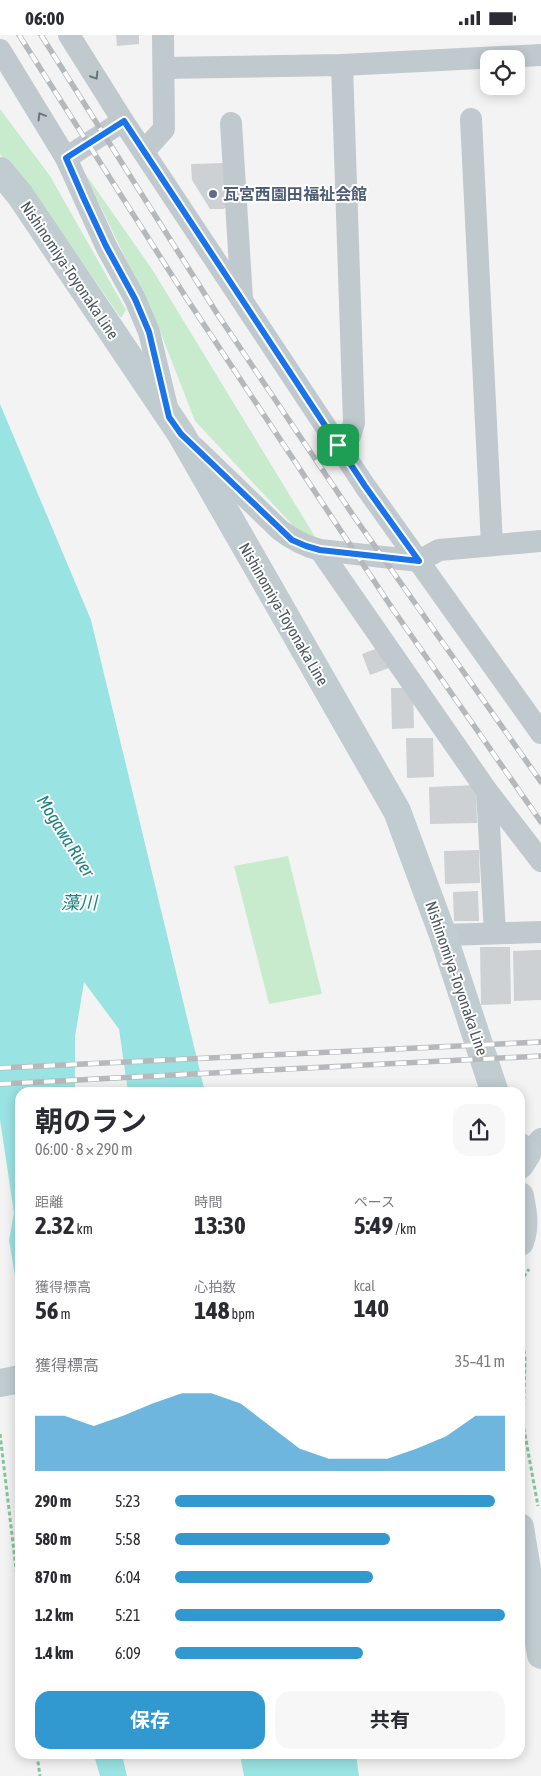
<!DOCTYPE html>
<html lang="ja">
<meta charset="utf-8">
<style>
:root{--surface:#fff;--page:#f7f7f7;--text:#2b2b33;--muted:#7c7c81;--accent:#3198d0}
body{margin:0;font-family:"Asap Condensed","Noto Sans JP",sans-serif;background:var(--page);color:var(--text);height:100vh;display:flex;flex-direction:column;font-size:19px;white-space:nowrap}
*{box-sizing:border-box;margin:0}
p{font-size:16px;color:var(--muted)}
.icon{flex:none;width:28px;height:28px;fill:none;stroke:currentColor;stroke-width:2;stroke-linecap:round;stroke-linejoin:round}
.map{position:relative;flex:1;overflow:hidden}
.details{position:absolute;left:15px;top:1052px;width:510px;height:672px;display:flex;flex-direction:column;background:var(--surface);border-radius:15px;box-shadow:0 2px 12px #0003}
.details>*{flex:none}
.controls{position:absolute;left:480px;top:15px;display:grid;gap:10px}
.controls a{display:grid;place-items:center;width:45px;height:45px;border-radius:10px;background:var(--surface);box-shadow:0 2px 12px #0003;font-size:25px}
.pin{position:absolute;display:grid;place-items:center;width:42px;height:42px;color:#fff;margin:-21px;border-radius:10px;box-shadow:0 2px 8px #0006}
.round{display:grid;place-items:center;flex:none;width:52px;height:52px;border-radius:15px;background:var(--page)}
.headline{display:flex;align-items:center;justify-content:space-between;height:85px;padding:0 20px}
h1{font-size:28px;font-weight:700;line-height:38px}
.metrics{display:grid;grid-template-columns:repeat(3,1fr);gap:8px;height:85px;padding:5px 20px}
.metrics div{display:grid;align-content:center}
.metrics b{font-size:25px;font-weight:700}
.metrics small{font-size:14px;font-weight:400}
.metrics p{font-size:14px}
.chart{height:140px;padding:10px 20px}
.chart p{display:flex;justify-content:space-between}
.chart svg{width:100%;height:90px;margin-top:5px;fill:var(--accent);opacity:.7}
.primary-button{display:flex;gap:10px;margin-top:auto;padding:10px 20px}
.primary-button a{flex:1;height:58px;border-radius:15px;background:var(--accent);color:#fff;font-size:20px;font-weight:700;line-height:58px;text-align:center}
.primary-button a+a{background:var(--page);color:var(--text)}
ul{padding:0 20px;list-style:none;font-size:16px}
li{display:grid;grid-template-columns:80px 60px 1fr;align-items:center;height:38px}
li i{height:12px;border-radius:6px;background:var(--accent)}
.status{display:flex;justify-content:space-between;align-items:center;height:35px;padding:0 25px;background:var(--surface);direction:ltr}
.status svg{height:14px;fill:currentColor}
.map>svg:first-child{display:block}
.green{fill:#c8ebce}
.water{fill:#9ae3e3}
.building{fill:#cdd1d4}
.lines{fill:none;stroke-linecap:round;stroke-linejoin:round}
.path{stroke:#83c697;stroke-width:3;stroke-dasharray:4 2.5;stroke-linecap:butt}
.street{stroke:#c0c9cd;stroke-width:22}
.secondary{stroke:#c1ccd1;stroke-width:28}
.rail-casing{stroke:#b6b9bc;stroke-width:5.5}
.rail{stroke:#fff;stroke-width:4;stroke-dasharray:11;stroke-linecap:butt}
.oneway{stroke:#69757a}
.route-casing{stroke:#fff;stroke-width:10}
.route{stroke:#1a73e8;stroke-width:6}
.service-dot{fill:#5c6f8a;stroke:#fff;stroke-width:2}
.labels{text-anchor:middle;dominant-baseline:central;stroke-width:4;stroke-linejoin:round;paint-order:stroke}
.service-label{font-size:16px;font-weight:bold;fill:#4e5e75;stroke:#fff;text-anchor:start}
.street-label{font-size:16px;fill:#4c595e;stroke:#fff}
.water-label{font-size:18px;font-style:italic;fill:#1b8383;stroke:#fff}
</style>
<div class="status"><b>06:00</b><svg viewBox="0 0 49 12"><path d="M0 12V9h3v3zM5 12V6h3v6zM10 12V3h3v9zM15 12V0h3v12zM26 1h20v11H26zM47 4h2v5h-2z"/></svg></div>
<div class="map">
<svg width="541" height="1741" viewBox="0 0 541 1741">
<rect width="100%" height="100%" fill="#f4f3f3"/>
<g class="green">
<polygon points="0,74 50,141 126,275 121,283 47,177 0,119"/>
<polygon points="84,137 152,234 317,505 300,498 195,386 158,291"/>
<polygon points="288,821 322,959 269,969 234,831"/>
</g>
<g class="water">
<polygon points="0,369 91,585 205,1057 128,1057 119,994 84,947 75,1002 75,1057 20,1058 20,1271 9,1205 14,1178 0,1085"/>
<polygon points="94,1720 122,1720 127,1741 100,1741"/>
<polygon points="240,1720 356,1720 359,1741 244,1741"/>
</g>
<g class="building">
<polygon points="116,0 139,0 139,9 117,11"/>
<polygon points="225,128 227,172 223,174 210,174 192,145 191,129"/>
<polygon points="381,612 389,633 370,640 362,619"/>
<polygon points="391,653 413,653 414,693 392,694"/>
<polygon points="406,703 433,703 434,742 407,743"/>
<polygon points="476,750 477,788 430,789 429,752"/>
<polygon points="479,815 480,848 445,849 444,816"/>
<polygon points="478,856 479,886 454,886 453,857"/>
<polygon points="480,912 510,912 511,969 481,970"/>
<polygon points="541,915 541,965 514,966 513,916"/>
</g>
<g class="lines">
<g class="path">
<polyline points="520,1247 529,1234"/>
<polyline points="520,1283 525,1325 523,1389 538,1471"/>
<polyline points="0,1399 20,1567"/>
<polyline points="37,1720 40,1741"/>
</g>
<g class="street">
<polyline points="69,0 123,86 365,451 541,698"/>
<polyline points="0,15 66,123 106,211 135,264 149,297 167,372"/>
<polyline points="164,33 342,30 541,20"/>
<polyline points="471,84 492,510"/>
<polyline points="231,88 242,264"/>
<polyline points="144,116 164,94 163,0"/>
<polyline points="66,123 123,86"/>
<polyline points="338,410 350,401 354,388 342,30"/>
<path d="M 194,412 L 280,495 C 293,505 304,511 320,515 L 419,526 L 439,515 L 541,506"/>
<polyline points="320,515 487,756"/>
<polyline points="495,898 487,756 541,826"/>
<polyline points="443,900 541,897"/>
<polyline points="527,1119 541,1104"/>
</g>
<g class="secondary">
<polyline points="0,136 20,160 181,399 397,776 443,900 495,1058"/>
<polyline points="520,1112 527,1119 520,1130"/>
<path d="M 520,1161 C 523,1177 526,1191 520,1207"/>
<polyline points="0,1348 20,1344"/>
<polyline points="520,1492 541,1620"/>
</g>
<defs>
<g id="rail">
<polyline points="19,0 187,264 392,573 541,787"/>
<polyline points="41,0 218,280 355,483 541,747"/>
<polyline points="0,1033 541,1007"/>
<polyline points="0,1049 541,1021"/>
</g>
</defs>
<use href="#rail" class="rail-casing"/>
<use href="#rail" class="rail"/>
</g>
<defs><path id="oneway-chevron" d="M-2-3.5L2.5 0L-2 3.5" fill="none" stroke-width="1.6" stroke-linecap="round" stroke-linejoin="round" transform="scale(1.25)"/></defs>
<g class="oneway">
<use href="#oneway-chevron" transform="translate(95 41) rotate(58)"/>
<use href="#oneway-chevron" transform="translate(41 81) rotate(-121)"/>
</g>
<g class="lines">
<defs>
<polygon id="route" points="124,86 365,451 419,526 320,515 306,511 292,505 181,399 169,382 149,297 135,264 106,211 84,164 66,123"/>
</defs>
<use href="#route" class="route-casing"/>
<use href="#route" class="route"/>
</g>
<circle class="service-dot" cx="213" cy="159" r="5"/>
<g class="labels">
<g class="service-label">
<text x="223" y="159">瓦宮西園田福祉会館</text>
</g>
<g class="street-label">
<text transform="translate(70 235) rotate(56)">Nishinomiya-Toyonaka Line</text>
<text transform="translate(284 579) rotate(60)">Nishinomiya-Toyonaka Line</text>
<text transform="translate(457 943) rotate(71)">Nishinomiya-Toyonaka Line</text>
</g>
<g class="water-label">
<text transform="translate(66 801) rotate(58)">Mogawa River</text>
<text x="79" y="867">藻川</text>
</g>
</g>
</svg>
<div class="controls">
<a><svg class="icon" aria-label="locate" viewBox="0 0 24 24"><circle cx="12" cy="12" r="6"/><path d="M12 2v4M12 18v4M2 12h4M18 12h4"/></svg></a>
</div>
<div class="pin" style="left:338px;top:410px;background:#1e9e55"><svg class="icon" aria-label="arrive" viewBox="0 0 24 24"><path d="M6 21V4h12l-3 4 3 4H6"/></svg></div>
<section class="details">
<div class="headline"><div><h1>朝のラン</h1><p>06:00 · 8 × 290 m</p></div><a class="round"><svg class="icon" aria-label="share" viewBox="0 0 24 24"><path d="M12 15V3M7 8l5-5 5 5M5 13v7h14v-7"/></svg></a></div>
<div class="metrics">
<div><p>距離</p><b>2.32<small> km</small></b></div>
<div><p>時間</p><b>13:30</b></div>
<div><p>ペース</p><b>5:49<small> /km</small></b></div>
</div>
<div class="metrics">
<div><p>獲得標高</p><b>56<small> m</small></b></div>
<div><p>心拍数</p><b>148<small> bpm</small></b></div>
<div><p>kcal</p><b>140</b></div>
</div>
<div class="chart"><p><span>獲得標高</span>35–41 m</p>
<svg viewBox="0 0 160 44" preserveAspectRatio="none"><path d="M0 44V17L10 17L20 22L30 17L40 11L50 6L60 6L70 11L80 22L90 33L100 38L110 38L120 38L130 33L140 27L150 17L160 17V44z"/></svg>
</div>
<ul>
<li><b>290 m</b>5:23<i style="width:97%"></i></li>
<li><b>580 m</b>5:58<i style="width:65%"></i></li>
<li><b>870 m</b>6:04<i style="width:60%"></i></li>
<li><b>1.2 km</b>5:21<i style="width:100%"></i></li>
<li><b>1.4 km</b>6:09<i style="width:57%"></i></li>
</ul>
<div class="primary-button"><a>保存</a><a>共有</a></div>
</section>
</div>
